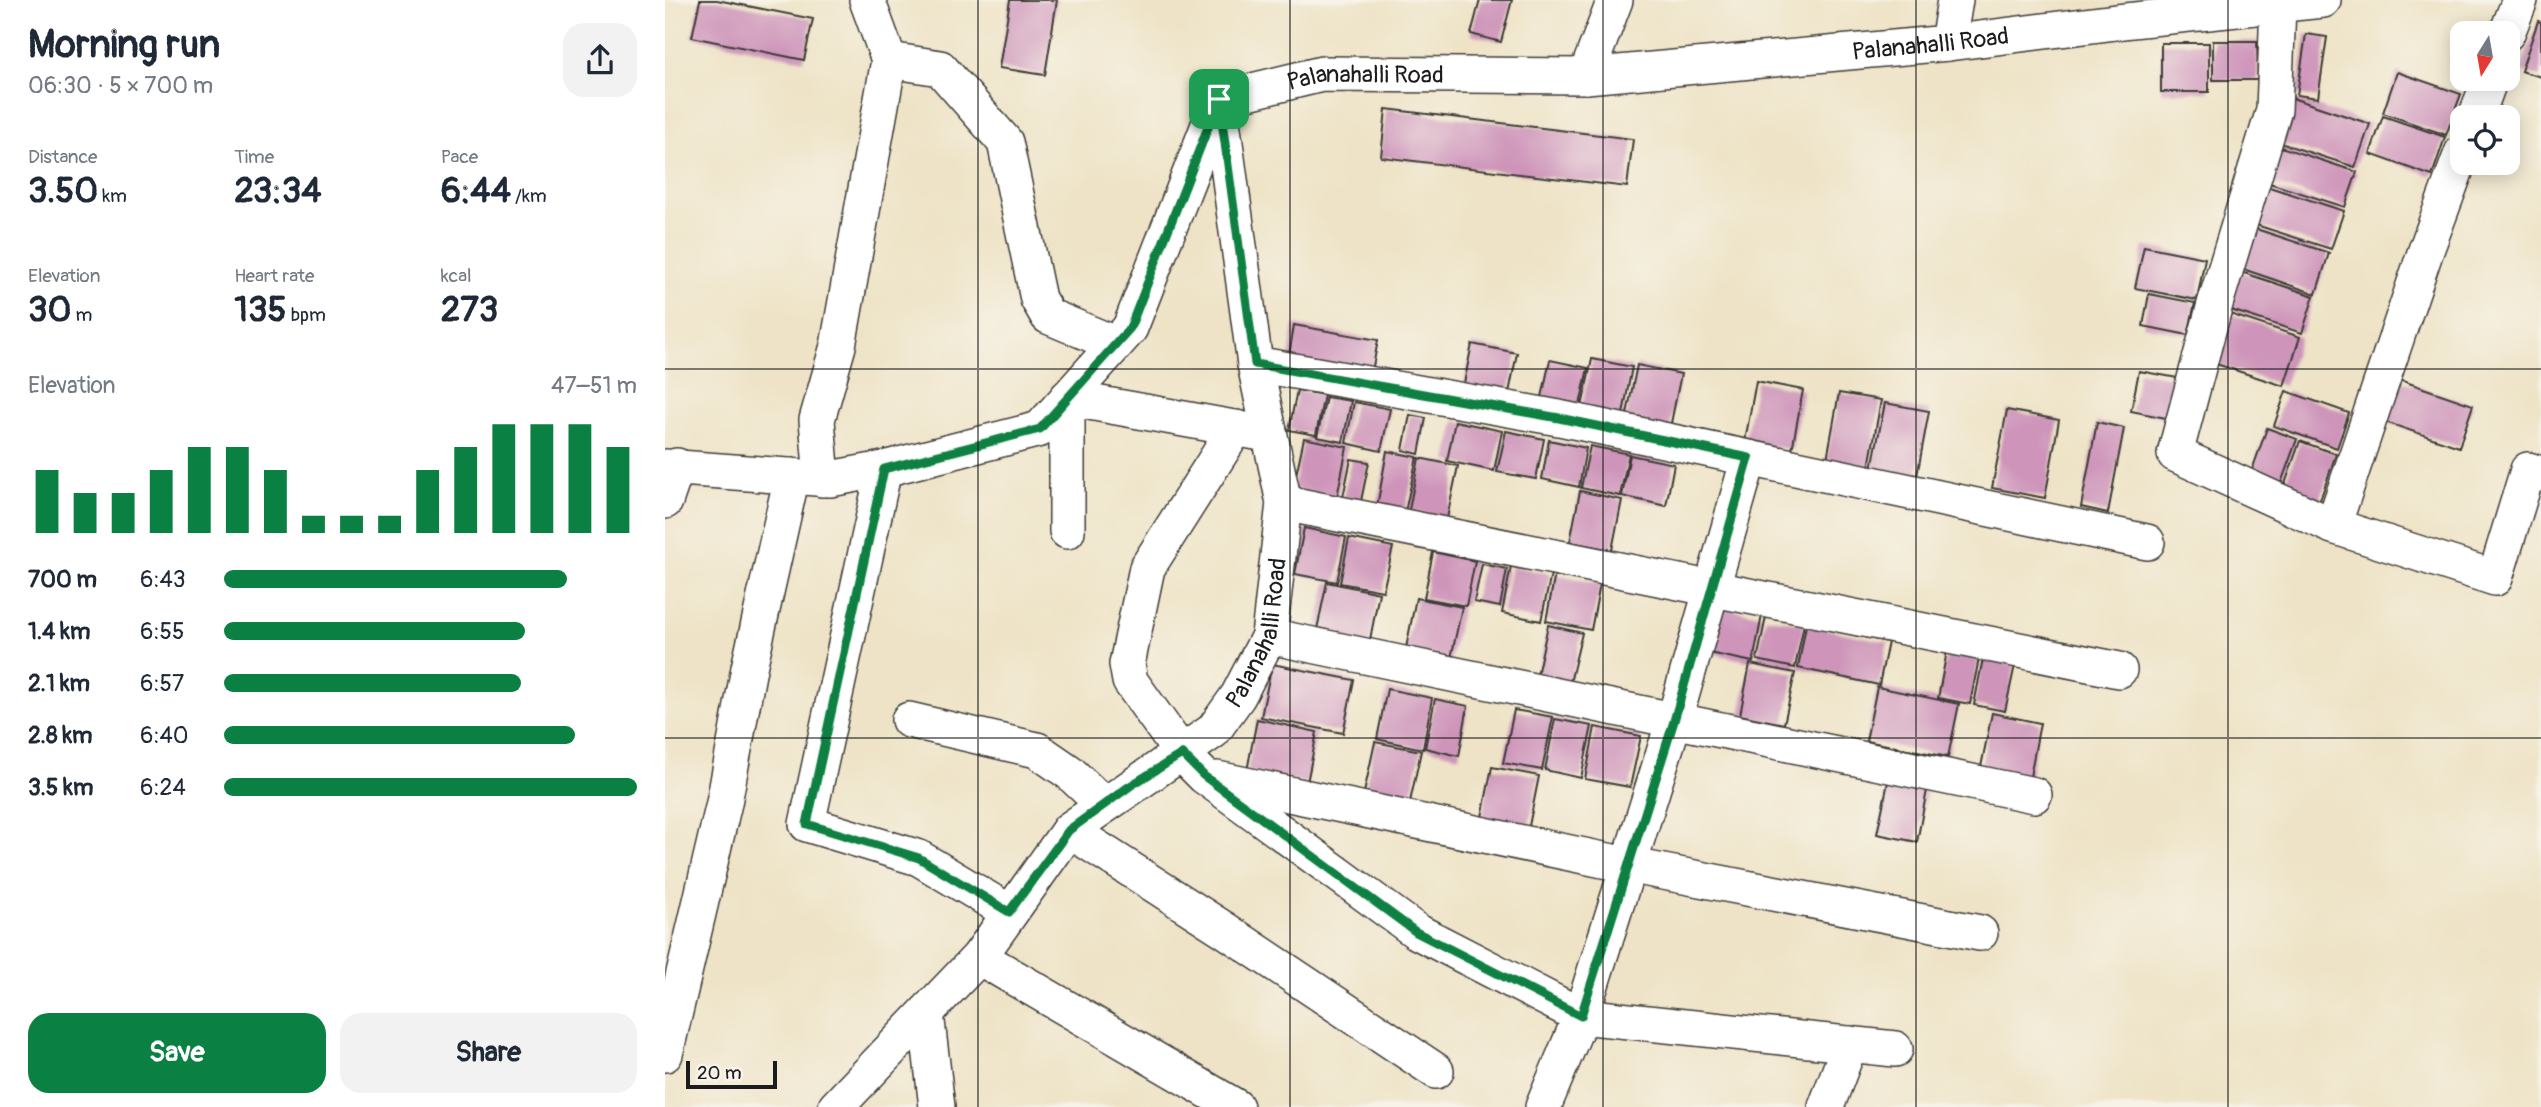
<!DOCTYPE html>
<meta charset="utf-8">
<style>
:root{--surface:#fff;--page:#f2f2f3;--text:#1f2937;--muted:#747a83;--accent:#0b8043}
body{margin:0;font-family:Pangolin,sans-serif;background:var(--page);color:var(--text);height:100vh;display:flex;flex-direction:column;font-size:26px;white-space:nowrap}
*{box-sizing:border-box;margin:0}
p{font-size:23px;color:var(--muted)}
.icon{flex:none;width:38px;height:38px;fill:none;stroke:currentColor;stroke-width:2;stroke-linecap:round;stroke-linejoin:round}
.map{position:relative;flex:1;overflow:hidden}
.sheet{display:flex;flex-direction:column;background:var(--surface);width:665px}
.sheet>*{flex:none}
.needle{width:46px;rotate:191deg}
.controls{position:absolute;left:1785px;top:21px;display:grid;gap:14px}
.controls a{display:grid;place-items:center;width:70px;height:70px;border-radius:14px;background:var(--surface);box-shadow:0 4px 18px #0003;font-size:35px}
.scale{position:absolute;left:21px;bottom:18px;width:91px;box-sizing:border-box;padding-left:7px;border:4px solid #1c1c1c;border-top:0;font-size:19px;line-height:24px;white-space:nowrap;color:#1c1c1c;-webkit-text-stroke:5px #f7f3e8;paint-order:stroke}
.pin{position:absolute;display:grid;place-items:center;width:60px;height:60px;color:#fff;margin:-30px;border-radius:14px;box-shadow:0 4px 10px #0006}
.round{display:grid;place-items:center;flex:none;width:74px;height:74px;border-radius:21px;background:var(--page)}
.overview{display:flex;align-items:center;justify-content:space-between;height:119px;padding:0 28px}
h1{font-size:38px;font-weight:700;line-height:52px}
.metrics{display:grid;grid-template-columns:repeat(3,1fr);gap:10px;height:119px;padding:7px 28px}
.metrics div{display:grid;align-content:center}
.metrics b{font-size:35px;font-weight:700}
.metrics small{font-size:19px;font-weight:400}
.metrics p{font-size:19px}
.chart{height:196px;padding:14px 28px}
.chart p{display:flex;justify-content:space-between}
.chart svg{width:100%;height:126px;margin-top:7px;stroke:var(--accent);stroke-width:6}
.button{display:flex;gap:14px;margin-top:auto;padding:14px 28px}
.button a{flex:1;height:80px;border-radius:21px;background:var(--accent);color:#fff;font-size:28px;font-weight:700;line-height:80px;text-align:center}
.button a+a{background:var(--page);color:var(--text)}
ul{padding:0 28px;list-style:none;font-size:23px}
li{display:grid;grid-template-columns:112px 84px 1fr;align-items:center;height:52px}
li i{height:18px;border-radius:9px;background:var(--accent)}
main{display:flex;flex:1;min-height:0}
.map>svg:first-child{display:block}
.building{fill:#ce94ba}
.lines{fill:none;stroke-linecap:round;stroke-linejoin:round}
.minor-casing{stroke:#3c3a36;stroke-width:38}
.minor{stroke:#fff;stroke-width:35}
.route-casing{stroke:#fff;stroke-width:14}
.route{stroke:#0b8043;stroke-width:9}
.grid{fill:none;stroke:#1c1c1c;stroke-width:2;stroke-opacity:0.55}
.labels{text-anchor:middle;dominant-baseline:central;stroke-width:7;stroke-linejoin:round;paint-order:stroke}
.street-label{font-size:24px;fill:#1c1c1c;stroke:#f7f3e8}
</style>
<main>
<section class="sheet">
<div class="overview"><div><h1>Morning run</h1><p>06:30 · 5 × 700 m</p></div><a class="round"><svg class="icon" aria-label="share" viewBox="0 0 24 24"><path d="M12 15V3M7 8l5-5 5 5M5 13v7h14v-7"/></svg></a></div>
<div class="metrics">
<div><p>Distance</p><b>3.50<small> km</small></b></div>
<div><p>Time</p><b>23:34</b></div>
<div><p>Pace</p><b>6:44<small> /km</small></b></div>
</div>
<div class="metrics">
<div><p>Elevation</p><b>30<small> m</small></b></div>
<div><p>Heart rate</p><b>135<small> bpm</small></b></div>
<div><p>kcal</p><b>273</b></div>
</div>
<div class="chart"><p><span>Elevation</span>47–51 m</p>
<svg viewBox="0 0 160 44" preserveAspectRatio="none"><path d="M5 44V22M15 44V30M25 44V30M35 44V22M45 44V14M55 44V14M65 44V22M75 44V38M85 44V38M95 44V38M105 44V22M115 44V14M125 44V6M135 44V6M145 44V6M155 44V14"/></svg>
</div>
<ul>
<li><b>700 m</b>6:43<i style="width:83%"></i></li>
<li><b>1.4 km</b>6:55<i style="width:73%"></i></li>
<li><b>2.1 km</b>6:57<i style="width:72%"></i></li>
<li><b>2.8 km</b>6:40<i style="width:85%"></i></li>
<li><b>3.5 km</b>6:24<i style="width:100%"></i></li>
</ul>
<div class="button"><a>Save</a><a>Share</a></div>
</section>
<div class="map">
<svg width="1876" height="1107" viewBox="0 0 1876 1107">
<rect width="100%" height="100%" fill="#f7f3e8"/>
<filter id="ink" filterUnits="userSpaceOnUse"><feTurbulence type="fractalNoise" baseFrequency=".0143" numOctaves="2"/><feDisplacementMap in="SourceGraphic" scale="14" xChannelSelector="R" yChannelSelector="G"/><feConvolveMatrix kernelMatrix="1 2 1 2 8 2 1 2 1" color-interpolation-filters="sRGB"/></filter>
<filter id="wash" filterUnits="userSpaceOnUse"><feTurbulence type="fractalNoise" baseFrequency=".00686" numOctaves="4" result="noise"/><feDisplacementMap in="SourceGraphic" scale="28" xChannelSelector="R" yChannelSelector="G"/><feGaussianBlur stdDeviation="1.57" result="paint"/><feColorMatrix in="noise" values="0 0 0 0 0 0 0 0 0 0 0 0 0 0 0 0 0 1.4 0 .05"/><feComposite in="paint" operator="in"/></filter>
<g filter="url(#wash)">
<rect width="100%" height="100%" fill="#eee3c6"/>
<g id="blocks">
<g class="building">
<polygon points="35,0 52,0 148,19 139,60 27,37"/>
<polygon points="345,0 392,0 380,75 334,68"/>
<polygon points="815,0 847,0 836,42 806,34"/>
<polygon points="1873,21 1876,22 1876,77 1856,71"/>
<polygon points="1641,34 1662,37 1653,98 1632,95"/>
<polygon points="1548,41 1592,41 1593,80 1548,80"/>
<rect x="1496" y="43" width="48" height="49"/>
<polygon points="1732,72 1796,94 1781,135 1718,113"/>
<polygon points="1624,97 1705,124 1690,167 1609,141"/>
<polygon points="721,109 968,139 962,187 716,157"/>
<polygon points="1718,116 1780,137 1767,176 1705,154"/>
<polygon points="1610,145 1692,172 1680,207 1598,181"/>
<polygon points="1598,185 1679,211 1666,249 1585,223"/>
<polygon points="1588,228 1664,253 1651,294 1575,268"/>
<polygon points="1479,246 1540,258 1532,300 1470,288"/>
<polygon points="1576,272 1649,296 1637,333 1563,309"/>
<polygon points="1484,294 1530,303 1523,335 1478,326"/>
<polygon points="1562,313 1635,337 1619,386 1545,362"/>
<polygon points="629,325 713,340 706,377 623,362"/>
<polygon points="807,344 852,353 843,398 798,388"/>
<polygon points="927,359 967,367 957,419 916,411"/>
<polygon points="885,360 923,368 914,410 876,402"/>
<polygon points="972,365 1016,374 1005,428 961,419"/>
<polygon points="1474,371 1513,378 1506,419 1466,411"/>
<polygon points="1735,380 1808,405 1794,447 1720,422"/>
<polygon points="1091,381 1138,390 1127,450 1080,441"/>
<polygon points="632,390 659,395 651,435 624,430"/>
<polygon points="1621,391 1684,413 1672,448 1609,426"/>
<polygon points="1174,393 1216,400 1204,467 1162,459"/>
<polygon points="661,397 686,401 678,442 652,437"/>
<polygon points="689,402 725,409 716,451 681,443"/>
<polygon points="1220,403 1264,411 1252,476 1207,468"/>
<polygon points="1342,410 1394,420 1380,498 1327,488"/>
<polygon points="745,415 761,418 754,454 738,450"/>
<polygon points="790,421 837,431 829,471 782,461"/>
<polygon points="1432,422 1459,428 1443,513 1416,507"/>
<polygon points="1602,428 1632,439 1615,486 1585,476"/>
<polygon points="841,431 879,439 871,479 832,472"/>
<polygon points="639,438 682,447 672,497 628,489"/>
<polygon points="884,440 921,448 914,487 877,479"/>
<polygon points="1635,441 1671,454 1655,500 1619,487"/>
<polygon points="925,446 964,454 955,496 916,488"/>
<polygon points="722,451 752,457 740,512 712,507"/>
<polygon points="965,455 1009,464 1001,506 957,496"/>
<polygon points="754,458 793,466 782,518 744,510"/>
<polygon points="686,459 704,462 696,501 678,497"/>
<polygon points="915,491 957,500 947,550 905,542"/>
<polygon points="639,528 681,537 672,582 630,574"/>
<polygon points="684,538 728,547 718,591 675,583"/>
<polygon points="768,552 810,561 801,606 759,598"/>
<polygon points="817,564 842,569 835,607 809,602"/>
<polygon points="846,566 886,574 876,621 837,613"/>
<polygon points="890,574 935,584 926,630 881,621"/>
<polygon points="662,582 714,593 704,645 651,634"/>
<polygon points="751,598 797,607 785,663 740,653"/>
<polygon points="1054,607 1097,615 1088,662 1044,653"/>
<polygon points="1101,617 1139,624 1130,668 1092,660"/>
<polygon points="883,625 917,633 904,687 871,680"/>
<polygon points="1141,625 1223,642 1214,685 1133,668"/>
<polygon points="1282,651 1314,658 1305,704 1273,698"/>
<polygon points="1318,658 1350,665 1340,711 1309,705"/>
<polygon points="607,664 689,680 678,733 596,717"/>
<polygon points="1085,664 1130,673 1119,724 1075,715"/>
<polygon points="1212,687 1294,704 1283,757 1201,741"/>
<polygon points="722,689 767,698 758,749 712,739"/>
<polygon points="770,699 803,706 794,756 760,748"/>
<polygon points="849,710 888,717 877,770 838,763"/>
<polygon points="1327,713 1375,723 1365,777 1316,767"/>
<polygon points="592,719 652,732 642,783 582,771"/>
<polygon points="890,719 927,726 916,778 880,770"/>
<polygon points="930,727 976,736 965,787 920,779"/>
<polygon points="710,742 756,751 745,802 699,793"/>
<polygon points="827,767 874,776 863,831 816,822"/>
<polygon points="1223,782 1262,790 1252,842 1212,834"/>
</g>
</g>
</g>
<g filter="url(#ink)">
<use href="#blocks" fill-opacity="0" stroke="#3c3a36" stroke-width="2"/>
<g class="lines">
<defs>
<g id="minor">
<polyline points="202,0 224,60"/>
<polyline points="1613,5 1609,110 1550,304 1510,454 1668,526"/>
<polyline points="1842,33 1855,0"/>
<polyline points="1283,43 1290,0"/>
<polyline points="921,76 950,0"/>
<path id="s1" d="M 554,99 L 657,74 L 921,76 L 1283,43 L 1459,21 L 1658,0"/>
<polyline points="1811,117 1825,79"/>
<polyline points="1797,153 1760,253 1668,526 1830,578 1863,470 1876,474"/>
<polyline points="590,364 894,418 1482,542"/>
<polyline points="571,428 482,568 462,664 465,681 517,754 539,776 751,931 916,1016 878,1107"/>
<polyline points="1084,458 1009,721 916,1016 1230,1049"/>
<polyline points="0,467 165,479 219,469 375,429 465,328 553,102"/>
<polyline points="219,469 142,824 254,858 344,912"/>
<polyline points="157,479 152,420 173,346 224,60 275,68 340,142 373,299 383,316 450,344"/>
<polyline points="0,501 12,466"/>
<polyline points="619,503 1454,670"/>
<polyline points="402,531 402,398 591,432"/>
<polyline points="604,636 1369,795"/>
<polyline points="244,720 372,750 404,772 439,805"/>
<polyline points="552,779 962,865 1315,933"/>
<polyline points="404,830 560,930 771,1071"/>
<polyline points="314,957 571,1107"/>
<polyline points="261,1013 272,1107"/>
<polyline points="0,1054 59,803 84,668 127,476"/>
<path id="s2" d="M 171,1107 L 314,957 L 404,830 L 548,731 L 573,696 L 604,636 L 619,503 L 590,364 L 554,99"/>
<polyline points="1161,1107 1185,1044"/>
</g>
</defs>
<use href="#minor" class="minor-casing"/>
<use href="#minor" class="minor"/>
</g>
</g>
<g class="lines" filter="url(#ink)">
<defs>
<polygon id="route" points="554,99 590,364 894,418 1084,458 1009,721 916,1016 751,932 539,776 517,754 465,786 404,830 344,912 254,858 142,824 219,469 375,429 465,328"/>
</defs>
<use href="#route" class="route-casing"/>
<use href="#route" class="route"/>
</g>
<path class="grid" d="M 313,0 L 313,1107M 625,0 L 625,1107M 938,0 L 938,1107M 1251,0 L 1251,1107M 1563,0 L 1563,1107M 0,369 L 1876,369M 0,738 L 1876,738"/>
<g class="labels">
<g class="street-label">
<text stroke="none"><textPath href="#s1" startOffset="716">Palanahalli Road</textPath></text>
<text stroke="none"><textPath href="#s1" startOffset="149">Palanahalli Road</textPath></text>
<text stroke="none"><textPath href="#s2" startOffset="648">Palanahalli Road</textPath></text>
</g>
</g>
</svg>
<div class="controls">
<a><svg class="needle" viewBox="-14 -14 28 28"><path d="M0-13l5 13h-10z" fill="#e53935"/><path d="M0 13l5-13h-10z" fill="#747a83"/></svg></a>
<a><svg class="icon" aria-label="locate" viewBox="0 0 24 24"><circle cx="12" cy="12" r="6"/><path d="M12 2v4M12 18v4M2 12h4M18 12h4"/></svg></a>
</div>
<div class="scale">20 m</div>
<div class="pin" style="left:554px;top:99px;background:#1e9e55"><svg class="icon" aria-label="arrive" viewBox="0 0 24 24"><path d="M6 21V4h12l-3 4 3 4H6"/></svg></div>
</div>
</main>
